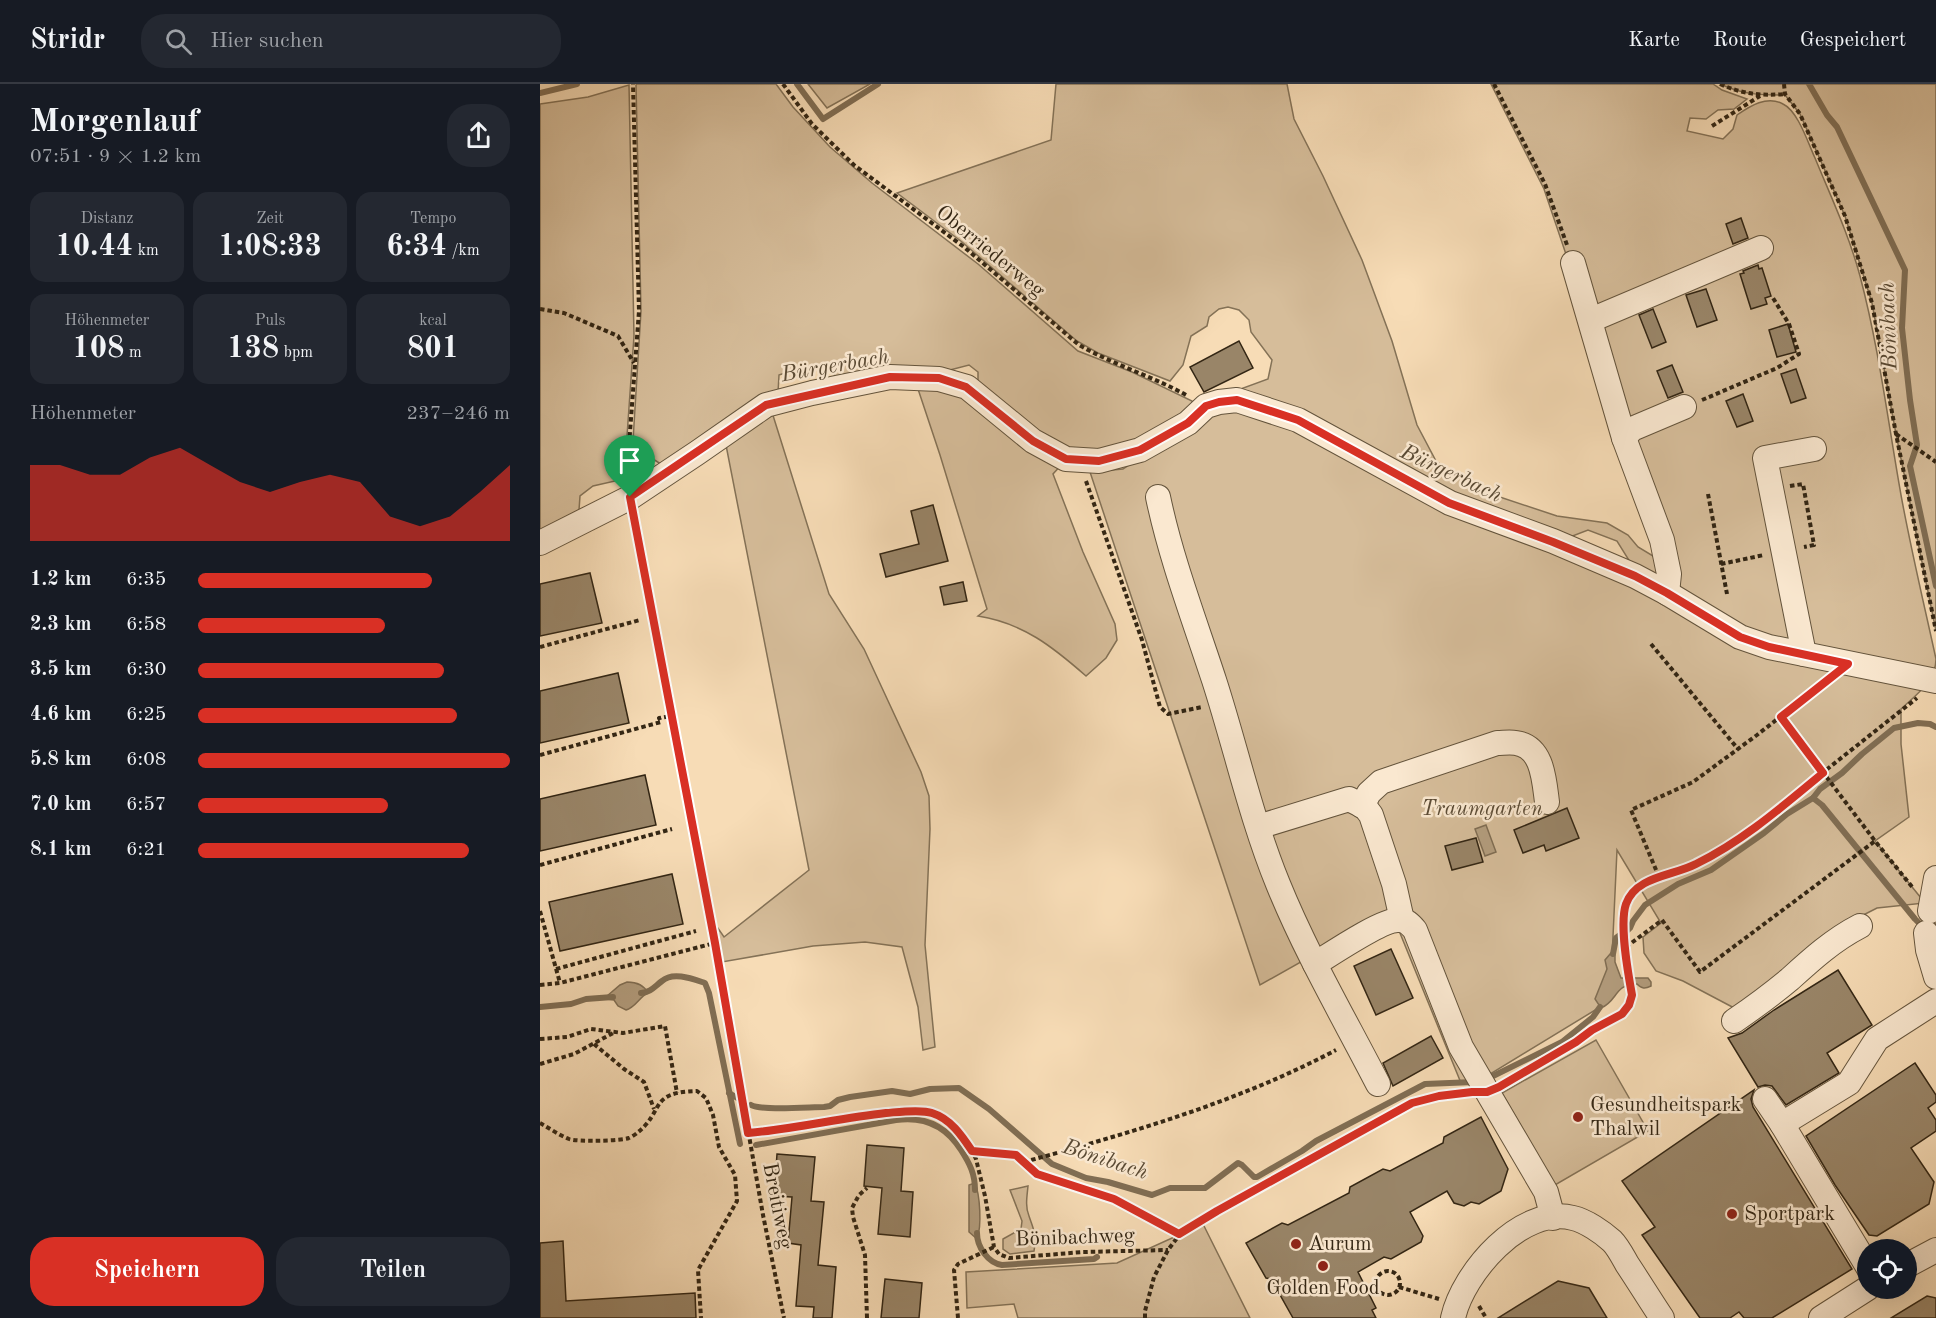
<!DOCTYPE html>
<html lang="de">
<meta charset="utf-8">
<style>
:root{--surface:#171b24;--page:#242831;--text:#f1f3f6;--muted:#9ea1a6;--line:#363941;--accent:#d93025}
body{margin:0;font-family:"Old Standard TT",serif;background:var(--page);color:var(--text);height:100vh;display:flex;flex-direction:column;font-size:22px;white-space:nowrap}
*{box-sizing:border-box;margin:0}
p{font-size:20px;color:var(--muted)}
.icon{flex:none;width:33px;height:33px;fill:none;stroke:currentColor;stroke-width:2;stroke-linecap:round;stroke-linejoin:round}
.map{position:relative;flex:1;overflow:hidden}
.panel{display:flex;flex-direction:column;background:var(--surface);width:540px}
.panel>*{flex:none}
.fabs{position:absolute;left:1317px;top:1155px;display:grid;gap:12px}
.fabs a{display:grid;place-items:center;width:60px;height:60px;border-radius:50%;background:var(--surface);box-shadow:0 6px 24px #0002;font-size:30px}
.pin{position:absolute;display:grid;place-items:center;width:51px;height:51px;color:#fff;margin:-62px -26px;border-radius:50% 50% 50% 0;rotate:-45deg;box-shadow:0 0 6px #0007}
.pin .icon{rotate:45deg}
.round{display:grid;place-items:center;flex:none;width:63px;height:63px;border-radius:24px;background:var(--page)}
.overview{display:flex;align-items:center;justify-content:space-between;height:102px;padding:0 30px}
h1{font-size:33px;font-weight:700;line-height:45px}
.metrics{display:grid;grid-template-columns:repeat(3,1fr);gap:9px;height:102px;padding:6px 30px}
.metrics div{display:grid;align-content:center;border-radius:15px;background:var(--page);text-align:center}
.metrics b{font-size:30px;font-weight:700}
.metrics small{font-size:16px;font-weight:400}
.metrics p{font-size:16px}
.chart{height:168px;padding:12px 30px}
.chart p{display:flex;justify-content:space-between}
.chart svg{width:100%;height:108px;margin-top:6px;fill:var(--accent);opacity:.7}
.button{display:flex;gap:12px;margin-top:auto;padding:12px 30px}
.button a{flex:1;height:69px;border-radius:24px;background:var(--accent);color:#fff;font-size:24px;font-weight:700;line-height:69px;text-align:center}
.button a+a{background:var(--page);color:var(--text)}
ul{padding:0 30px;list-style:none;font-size:20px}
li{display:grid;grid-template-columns:96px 72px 1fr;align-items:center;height:45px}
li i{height:15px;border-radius:8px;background:var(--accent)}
header{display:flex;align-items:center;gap:36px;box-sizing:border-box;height:84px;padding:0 30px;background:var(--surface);border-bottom:2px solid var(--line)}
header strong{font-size:28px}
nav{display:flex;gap:33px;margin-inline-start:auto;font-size:21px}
.search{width:420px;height:54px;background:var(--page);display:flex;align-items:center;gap:15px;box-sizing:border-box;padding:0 21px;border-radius:24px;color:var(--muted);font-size:22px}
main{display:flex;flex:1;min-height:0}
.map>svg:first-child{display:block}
.green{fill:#d6bd9a;stroke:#847257;stroke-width:1.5}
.water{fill:#b49e7f;stroke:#806e54;stroke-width:1.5}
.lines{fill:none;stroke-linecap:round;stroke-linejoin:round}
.stream{stroke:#806e54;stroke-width:6}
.building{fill:#998568;stroke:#332614;stroke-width:1.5}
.minor-casing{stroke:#64543c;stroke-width:26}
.path{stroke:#332614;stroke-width:4;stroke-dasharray:4.5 3;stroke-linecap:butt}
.minor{stroke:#fae8d0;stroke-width:24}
.route-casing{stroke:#fff;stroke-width:12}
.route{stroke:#d93025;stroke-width:8}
.poi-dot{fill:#8f2418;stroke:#fae8d0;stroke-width:2}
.labels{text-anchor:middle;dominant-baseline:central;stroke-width:5;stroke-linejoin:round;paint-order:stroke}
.street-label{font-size:21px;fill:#332614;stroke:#fae8d0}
.park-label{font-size:21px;font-style:italic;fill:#5c4c36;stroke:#fae8d0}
.poi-label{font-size:21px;fill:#332614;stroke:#fae8d0;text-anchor:start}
.water-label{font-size:22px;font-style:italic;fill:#5a4a34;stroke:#fae8d0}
</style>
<header>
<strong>Stridr</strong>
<div class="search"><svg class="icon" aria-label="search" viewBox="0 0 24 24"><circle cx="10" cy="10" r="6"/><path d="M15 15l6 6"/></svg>Hier suchen</div>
<nav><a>Karte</a><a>Route</a><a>Gespeichert</a></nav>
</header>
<main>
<section class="panel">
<div class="overview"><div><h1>Morgenlauf</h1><p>07:51 · 9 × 1.2 km</p></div><a class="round"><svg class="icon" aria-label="share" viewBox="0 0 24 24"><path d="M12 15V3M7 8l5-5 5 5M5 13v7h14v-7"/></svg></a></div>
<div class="metrics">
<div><p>Distanz</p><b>10.44<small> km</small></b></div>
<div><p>Zeit</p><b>1:08:33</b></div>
<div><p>Tempo</p><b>6:34<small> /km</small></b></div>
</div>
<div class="metrics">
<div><p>Höhenmeter</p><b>108<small> m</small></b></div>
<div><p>Puls</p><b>138<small> bpm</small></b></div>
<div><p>kcal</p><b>801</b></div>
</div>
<div class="chart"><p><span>Höhenmeter</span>237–246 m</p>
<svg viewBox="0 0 160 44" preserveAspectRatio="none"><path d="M0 44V13L10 13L20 17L30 17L40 10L50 6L60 13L70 20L80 24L90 20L100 17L110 20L120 34L130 38L140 34L150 24L160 13V44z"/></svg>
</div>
<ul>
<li><b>1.2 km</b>6:35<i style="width:75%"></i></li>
<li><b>2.3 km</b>6:58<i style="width:60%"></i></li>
<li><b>3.5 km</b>6:30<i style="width:79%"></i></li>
<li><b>4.6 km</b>6:25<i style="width:83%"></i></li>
<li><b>5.8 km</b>6:08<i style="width:100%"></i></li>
<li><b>7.0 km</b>6:57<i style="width:61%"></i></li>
<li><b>8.1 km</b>6:21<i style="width:87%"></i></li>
</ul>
<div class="button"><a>Speichern</a><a>Teilen</a></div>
</section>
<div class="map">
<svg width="1396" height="1234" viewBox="0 0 1396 1234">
<rect width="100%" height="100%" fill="#f7dcb6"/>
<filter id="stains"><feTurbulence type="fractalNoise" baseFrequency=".00333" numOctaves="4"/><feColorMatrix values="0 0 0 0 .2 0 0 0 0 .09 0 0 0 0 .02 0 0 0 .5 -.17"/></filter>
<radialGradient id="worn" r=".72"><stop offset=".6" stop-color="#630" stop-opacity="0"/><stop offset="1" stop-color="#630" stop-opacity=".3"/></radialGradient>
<g class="green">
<path d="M 97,0 L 236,0 L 253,23 L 290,63 L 332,99 L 438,180 L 538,267 L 592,288 L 652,317 L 654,324 L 613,355 L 543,369 L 523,365 L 438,301 L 438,288 L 429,281 L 406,287 L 298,294 C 278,276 262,284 239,291 L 238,309 L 124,382 L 113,375 L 92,373 L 101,227 L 96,1 Z"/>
<polygon points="268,0 330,0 287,24"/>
<polygon points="516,0 747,0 754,35 783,92 822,176 852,257 877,341 896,377 933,404 1017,432 1067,439 1088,451 1098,463 1118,475 1117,491 1090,478 1077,457 1048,446 1030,453 950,426 695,307 728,295 732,276 711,248 709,236 699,226 688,223 679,225 669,233 667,242 651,252 643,281 630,297 558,269 537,257 422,158 357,109 511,56"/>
<path d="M 951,0 L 1173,0 L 1182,6 L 1207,15 L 1194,25 L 1178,26 L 1166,35 L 1150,34 L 1147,47 L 1183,55 L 1193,45 L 1197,31 C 1210,22 1227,11 1243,20 C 1258,27 1268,59 1275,74 C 1291,113 1309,151 1320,192 C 1339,264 1348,338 1361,411 C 1371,466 1384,520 1396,575 C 1396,597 1376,611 1361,625 L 1361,660 L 1369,733 L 1335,757 L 1385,819 L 1337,824 L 1288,849 L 1198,926 L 1143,897 L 1116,887 L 1104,869 L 1103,853 L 1121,839 L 1077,766 L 1070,917 L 947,992 L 937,992 L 921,999 L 851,827 L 720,901 L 550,388 L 583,385 L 669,327 L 700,323 L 1127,509 L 1036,200 L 1004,105 Z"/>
<path d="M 1180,0 L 1396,0 L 1396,547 L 1356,350 L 1332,219 L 1305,132 L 1260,30 L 1245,11 C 1220,11 1204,11 1180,0 Z"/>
<polygon points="89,1 94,252 84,395 53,402 40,412 39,426 0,447 0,20 48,13"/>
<path d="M 378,305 L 408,305 L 525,377 L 513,390 L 543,468 L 575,540 L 577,556 L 566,574 L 546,592 C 513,563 483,539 438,532 L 447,525 L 400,371 Z"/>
<polygon points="231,325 289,510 324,565 381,688 389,712 390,745 385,861 395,963 383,966 378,923 362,863 325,858 273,862 182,878 175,840 184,853 269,786 185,356"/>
<polygon points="1056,956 1108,1047 1015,1101 962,1009"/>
<path d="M 488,1102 C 487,1112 485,1123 489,1132 C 494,1147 497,1151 494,1167 L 470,1170 L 463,1165 L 463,1155 L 481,1145 L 482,1137 L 470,1106 Z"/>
<polygon points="663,1140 710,1234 478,1234 474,1220 427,1224 426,1188 577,1179"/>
</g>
<g class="water">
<polygon points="946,741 956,768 945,772 935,745"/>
<path d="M 1071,869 L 1075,871 L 1075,878 L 1081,894 L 1108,894 L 1111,898 L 1111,902 C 1105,905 1102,905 1097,900 C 1074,900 1078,917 1061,924 L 1055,915 L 1067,885 L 1065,876 Z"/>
<path d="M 87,898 C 96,898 104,901 108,909 C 100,912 96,923 86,926 L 78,922 L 74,916 L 67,915 L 67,912 L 80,901 Z"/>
<path d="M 435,1099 C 440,1111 442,1142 437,1155 L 429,1148 L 429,1101 Z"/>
</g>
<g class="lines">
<g class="stream">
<polyline points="257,0 283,35 338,0"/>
<polyline points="1269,0 1287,31 1297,43 1365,186 1362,244 1370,316 1377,361 1370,382 1396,502"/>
<polyline points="0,9 37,0"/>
<polyline points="1273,714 1282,721 1375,835 1380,840 1396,842"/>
<polyline points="1086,848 1090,844 1093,837 1105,821 1138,800 1171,786 1224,749 1247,730 1273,714 1280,705 1302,689 1322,670 1354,644 1378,639 1390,640 1396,643"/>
<polyline points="1073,870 1076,854 1080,851"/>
<path d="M 101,909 C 111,908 114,903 122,897 C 133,887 153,895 165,899 L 169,909 L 200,1060"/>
<polyline points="0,923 31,920 46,915 73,913"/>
<polyline points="947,995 1022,958 1053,933 1060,923"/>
<polyline points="189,1009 199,1015"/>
<path d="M 211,1021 C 221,1027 270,1023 284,1023 L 290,1022 L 298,1016 L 310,1013 L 352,1007 L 370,1010 L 390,1005 L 419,1004 L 449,1025 L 512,1080 L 546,1094 L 568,1098 L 612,1111 L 630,1104 L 665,1104 L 698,1079 L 702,1081 L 714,1093 L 717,1093 L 762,1067 L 776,1057 L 885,1000 L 934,998"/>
<path d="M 216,1061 L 356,1036 C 384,1032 406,1042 421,1066 C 430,1080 435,1090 435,1106"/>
<path d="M 437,1149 C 437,1163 448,1179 462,1181 L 554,1175 L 557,1173"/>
</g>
</g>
<g class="building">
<polygon points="1201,134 1208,154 1193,160 1186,140"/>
<polygon points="1218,181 1219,185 1222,184 1231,212 1225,214 1227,220 1211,225 1200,190 1204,189 1203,187"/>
<polygon points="1166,205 1177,236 1157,243 1146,211"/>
<polygon points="1113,225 1126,258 1112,264 1099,231"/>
<polygon points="1248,240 1256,268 1237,273 1229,246"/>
<polygon points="699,257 713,284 664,308 650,283"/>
<polygon points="1132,281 1143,308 1128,314 1117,287"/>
<polygon points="1256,285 1266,314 1251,319 1241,290"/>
<polygon points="1203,310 1213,337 1197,343 1186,317"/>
<polygon points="393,421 408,477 346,493 340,470 379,460 371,427"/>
<polygon points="50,489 62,539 0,552 0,500"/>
<polygon points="423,498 427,517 404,521 400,503"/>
<polygon points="78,589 89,639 0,659 0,607"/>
<polygon points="105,691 116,741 0,767 0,715"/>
<polygon points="1027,724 1039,754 1006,767 1004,761 983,769 974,746"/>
<polygon points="936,754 943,778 912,786 905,762"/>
<polygon points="132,790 143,840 20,867 9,818"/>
<polygon points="851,865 873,914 836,931 814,882"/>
<polygon points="1298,886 1332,941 1287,969 1299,989 1246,1021 1232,1002 1225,1001 1218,1003 1188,954 1202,949 1234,926"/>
<polygon points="891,952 903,974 853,1002 843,979"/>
<polygon points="1375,979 1396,1011 1396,1018 1388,1024 1396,1036 1396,1047 1371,1064 1394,1098 1389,1120 1337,1152 1329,1151 1295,1101 1266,1052"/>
<polygon points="1214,1006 1211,1015 1213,1023 1312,1185 1232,1234 1204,1234 1199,1228 1190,1234 1160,1234 1102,1151 1115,1143 1082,1097"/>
<polygon points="941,1033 968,1085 961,1107 939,1120 931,1118 924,1122 914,1119 907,1107 870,1128 883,1152 881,1158 851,1175 844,1173 818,1188 836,1224 832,1226 836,1234 753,1234 731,1195 726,1194 706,1159 742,1139 748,1141 809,1109 810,1103 843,1085 850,1087 903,1059 904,1053"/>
<polygon points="327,1061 364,1064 361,1107 373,1108 370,1153 338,1150 342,1104 324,1102"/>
<polygon points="237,1070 275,1073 271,1117 284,1118 278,1181 296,1183 292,1234 273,1234 274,1223 256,1222 261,1161 248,1159 252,1113 234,1112"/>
<polygon points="23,1157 26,1217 155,1209 156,1234 0,1234 0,1159"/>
<polygon points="345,1195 382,1199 379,1234 341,1234"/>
<polygon points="1018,1197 1049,1204 1067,1234 958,1234"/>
<polygon points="1387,1212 1396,1214 1396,1234 1351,1234"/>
</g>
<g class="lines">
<defs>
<g id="minor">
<polyline points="1033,179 1084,354 1122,456 1129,490 1127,509"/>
<polyline points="1051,236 1221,164"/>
<polyline points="1084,354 1092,345 1144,323"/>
<path d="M 618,413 C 631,475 654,535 674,596 C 696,664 711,734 738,800 C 766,869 804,934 838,1000"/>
<polyline points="0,459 91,413 157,369 226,321 272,309 350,293 399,295 427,303 493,357 526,375 559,377 600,366 648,339 666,322 679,318 697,316 758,336 910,419 1013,457 1095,492 1127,509 1200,553 1229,563 1396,597"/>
<polyline points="1264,570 1225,374 1274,365"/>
<path d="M 822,722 L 829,709 L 841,698 L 957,659 C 963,659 970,658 976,659 C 1003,663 1004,696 1007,718"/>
<polyline points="718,743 809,715 825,723 831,731 854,800 862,836"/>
<polyline points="1390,827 1396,794"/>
<polyline points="1386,849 1388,866 1396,893"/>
<path d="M 775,880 C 791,870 843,835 859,836 C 866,836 870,840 875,846 L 921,963 L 1006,1108 L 1013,1134"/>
<path d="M 1194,937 C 1213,924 1232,910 1250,895 C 1272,875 1293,856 1320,842"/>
<polyline points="1225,1015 1242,1040 1328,1183"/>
<polyline points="1242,1040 1309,999 1337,955 1396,917"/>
<polyline points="1366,1182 1396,1166"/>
<path d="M 913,1234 C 923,1189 981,1121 1033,1134 C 1046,1137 1062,1148 1072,1157 C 1078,1163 1083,1173 1087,1180 C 1099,1198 1110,1216 1122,1234"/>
<polyline points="1281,1234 1328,1204"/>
</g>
</defs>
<use href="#minor" class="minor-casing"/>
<g class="path">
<path d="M 243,0 L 272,40 L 314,81 L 424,163 L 539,261 C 574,281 612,292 646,311"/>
<polyline points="954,0 1005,100 1027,161"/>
<path d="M 1180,0 C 1202,10 1221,12 1245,10"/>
<polyline points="1244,0 1245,10 1260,30 1305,132 1332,219 1356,350 1396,547"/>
<polyline points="1172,42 1220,12"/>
<polyline points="0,225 24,229 78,252 94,279"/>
<polyline points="1162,316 1237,284 1259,270 1249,240 1233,214"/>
<polyline points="1356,350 1396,378"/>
<polyline points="89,390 88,375 99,227 93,0"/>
<polyline points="546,397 602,556 620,623 628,630 662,623"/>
<polyline points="1250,402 1263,400 1274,461 1264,463"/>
<polyline points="1168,410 1187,510"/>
<polyline points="95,436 175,859 223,1131 244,1234"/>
<polyline points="1181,480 1224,471"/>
<polyline points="1111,560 1198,665"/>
<polyline points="0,563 100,536"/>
<polyline points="1241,633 1335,757 1373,804"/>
<polyline points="0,671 121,638 119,634 131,632"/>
<polyline points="0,781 132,745"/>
<polyline points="1119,793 1091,726 1153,698 1217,651 1286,597"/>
<polyline points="0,827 20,899"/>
<polyline points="1086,863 1122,836 1160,888 1335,757"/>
<polyline points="16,885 156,847"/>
<polyline points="0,901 20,899 175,859"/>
<polyline points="0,955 27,953 51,945 83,949 125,942 137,1009"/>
<polyline points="54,960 84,985 104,998 114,1025"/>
<polyline points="0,980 34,970 75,948"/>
<polyline points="965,999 1036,958 1052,946 1082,930 1089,921 1092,911 1083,840 1086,820 1094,806 1109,797 1154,782 1195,758 1377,614"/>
<path d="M 0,1039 C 9,1044 19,1051 29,1055 C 37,1058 80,1057 89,1054 C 90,1054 96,1050 97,1049 C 125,1027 108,1008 157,1007 L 166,1014 L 173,1031 L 179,1063 L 195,1091 L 197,1117 L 158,1186 L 161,1234"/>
<polyline points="208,1049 335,1031 362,1028 392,1028 410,1039 421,1050 432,1067 436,1075 445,1112 454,1163 459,1170 469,1174 543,1168 628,1166"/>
<polyline points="432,1067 476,1071 497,1090 574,1115 640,1150"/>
<path d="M 484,1078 C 590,1049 698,1018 796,966"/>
<circle cx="848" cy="1199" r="12"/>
<polyline points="859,1203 899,1215"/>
<polyline points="939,1222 946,1234"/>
<polyline points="327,1234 325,1171 313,1133 312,1124 319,1111 327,1104"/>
<polyline points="418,1234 414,1186 418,1180 454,1163"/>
<polyline points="605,1234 605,1227 614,1193 628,1166 640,1150 677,1127 872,1019 924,1009"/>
</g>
<use href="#minor" class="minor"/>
</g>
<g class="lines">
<defs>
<path id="route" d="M 350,293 L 399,294 L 426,303 L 493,357 L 526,375 L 559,377 L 600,366 L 648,339 L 666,322 L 679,318 L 697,316 L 758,336 L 909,419 L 1013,458 L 1095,492 L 1127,509 L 1200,553 L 1229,563 L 1308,580 L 1241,633 L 1283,689 C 1243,722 1203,757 1156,780 C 1133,792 1096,792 1086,820 C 1079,840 1088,889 1092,911 L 1089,921 L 1082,930 L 1052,946 L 1036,958 L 959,1003 L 947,1008 L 932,1008 L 899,1012 L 872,1019 L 677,1127 L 639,1150 L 574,1115 L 497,1090 L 476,1071 L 432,1067 C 422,1052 411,1035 392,1029 C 381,1025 359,1028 346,1029 C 300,1034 254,1045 208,1049 L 175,859 L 90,413 L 226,321 Z"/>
</defs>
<use href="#route" class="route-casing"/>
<use href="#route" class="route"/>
</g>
<g class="poi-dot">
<circle cx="1038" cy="1033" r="6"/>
<circle cx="1192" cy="1130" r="6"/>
<circle cx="756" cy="1160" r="6"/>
<circle cx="783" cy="1182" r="6"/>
</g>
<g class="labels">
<g class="street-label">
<text transform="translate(450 168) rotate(39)">Oberriederweg</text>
<text transform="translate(237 1122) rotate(79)">Breitiweg</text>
<text transform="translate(535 1154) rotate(-2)">Bönibachweg</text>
</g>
<g class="park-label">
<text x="942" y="725">Traumgarten</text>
</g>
<g class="poi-label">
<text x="1050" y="1021">Gesundheitspark<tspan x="1050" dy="24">Thalwil</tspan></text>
<text x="1204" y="1130">Sportpark</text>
<text x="768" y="1160">Aurum</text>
<text x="783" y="1204" text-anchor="middle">Golden Food</text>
</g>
<g class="water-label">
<text transform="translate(1349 242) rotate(-92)">Bönibach</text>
<text transform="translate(295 282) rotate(-10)">Bürgerbach</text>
<text transform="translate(911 390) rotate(25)">Bürgerbach</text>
<text transform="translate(565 1076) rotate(18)">Bönibach</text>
</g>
</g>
<rect width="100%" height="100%" filter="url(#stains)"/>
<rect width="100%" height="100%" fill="url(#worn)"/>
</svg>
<div class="fabs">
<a><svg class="icon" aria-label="locate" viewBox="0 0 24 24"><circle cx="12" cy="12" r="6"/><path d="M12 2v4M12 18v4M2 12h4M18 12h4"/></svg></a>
</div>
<div class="pin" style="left:90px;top:413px;background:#1e9e55"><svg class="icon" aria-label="arrive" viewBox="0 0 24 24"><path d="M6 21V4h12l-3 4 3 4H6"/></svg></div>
</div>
</main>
